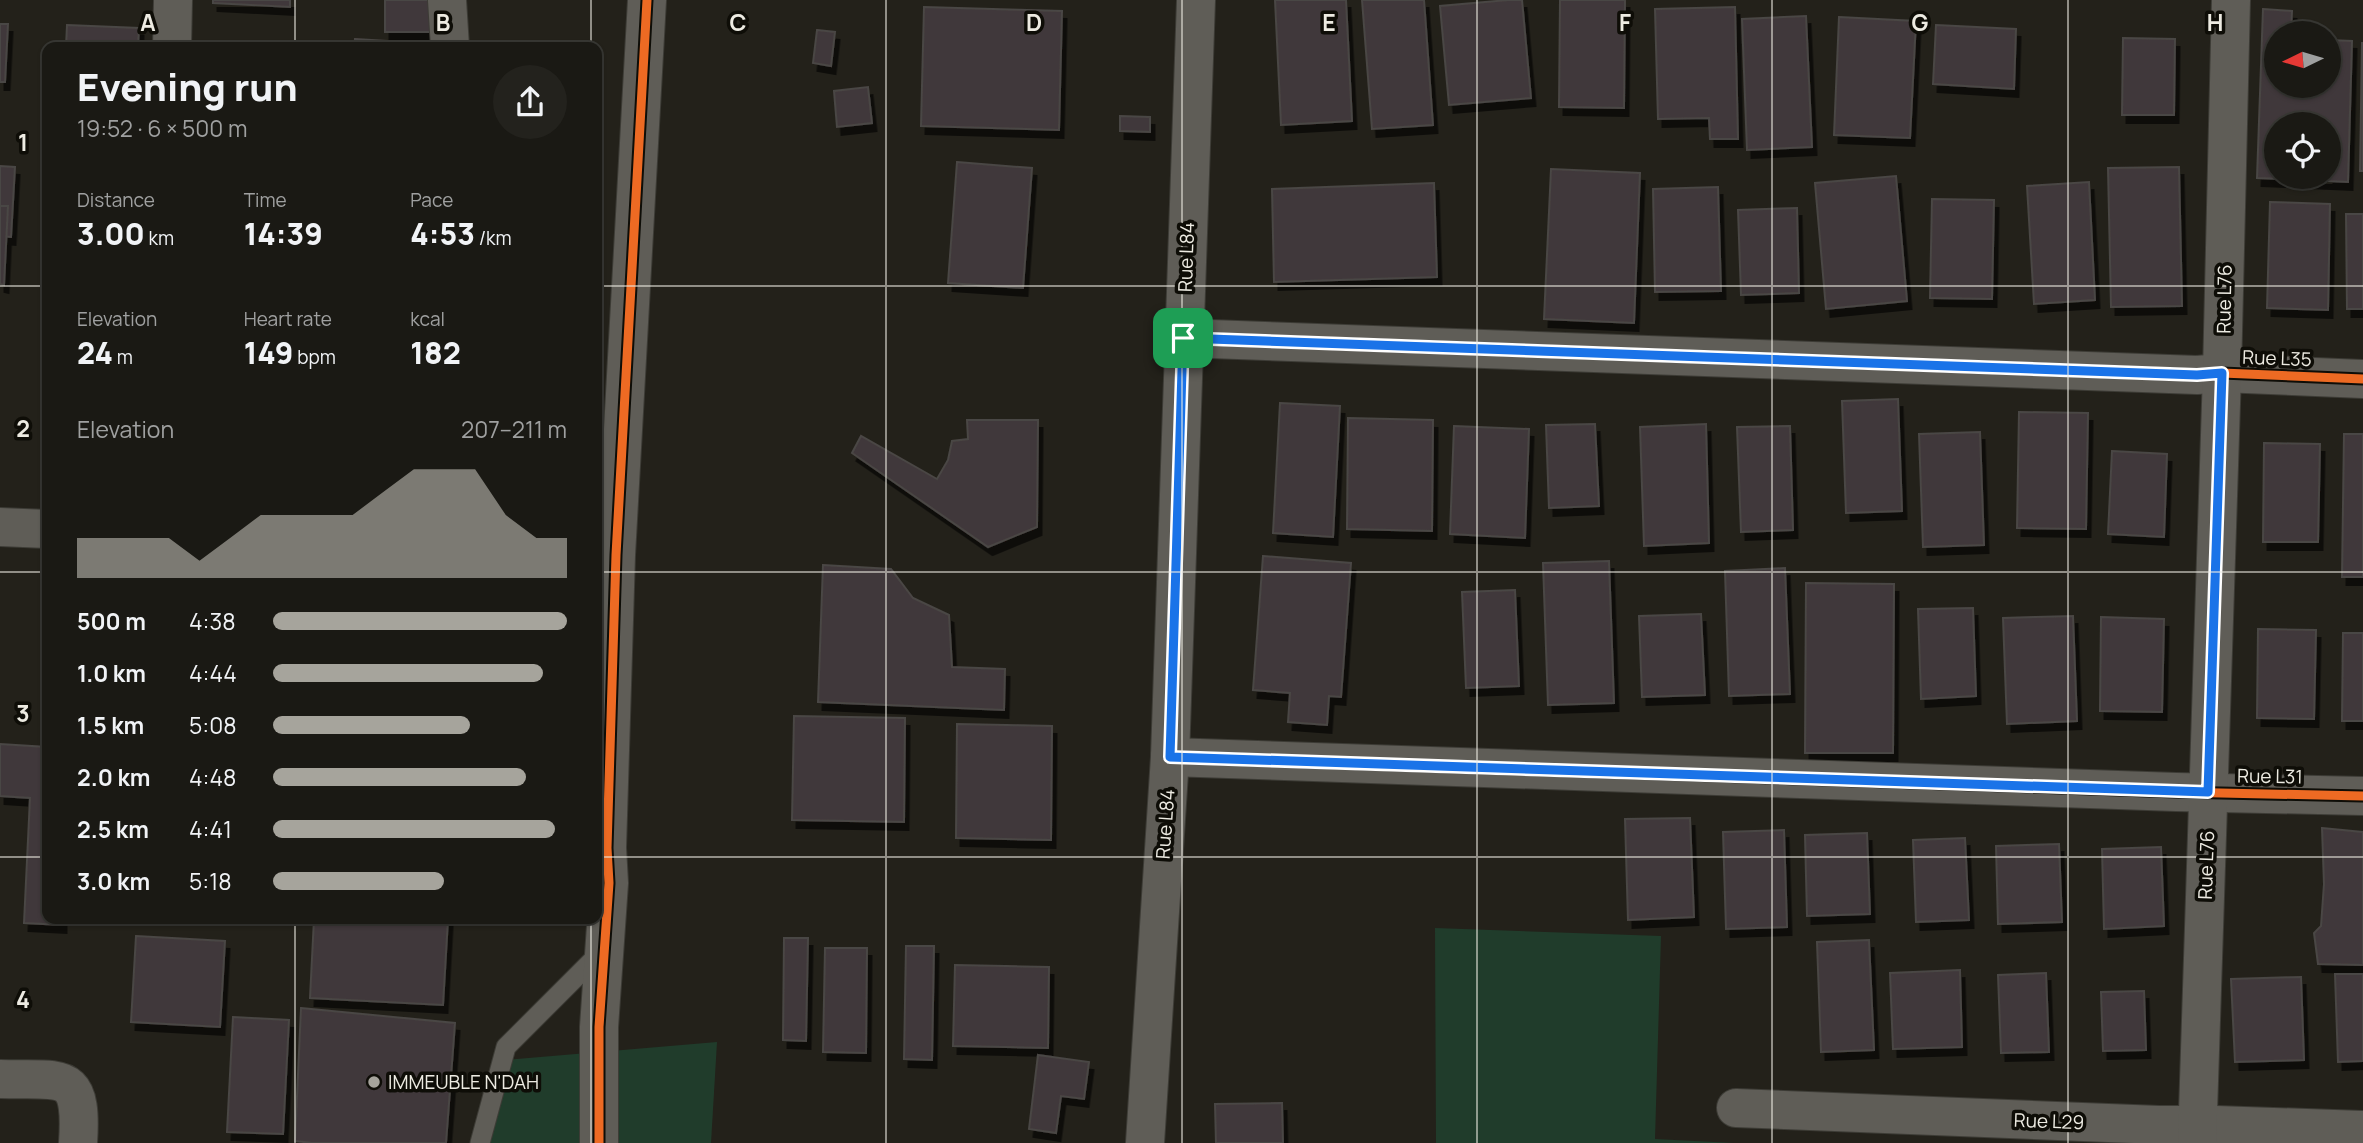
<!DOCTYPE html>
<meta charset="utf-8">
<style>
:root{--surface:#1a1914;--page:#23221d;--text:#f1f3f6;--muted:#9fa0a0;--line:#383834;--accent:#a6a49c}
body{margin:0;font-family:Manrope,sans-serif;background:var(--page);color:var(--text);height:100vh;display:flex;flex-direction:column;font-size:26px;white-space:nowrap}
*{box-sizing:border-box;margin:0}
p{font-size:23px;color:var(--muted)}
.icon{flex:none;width:38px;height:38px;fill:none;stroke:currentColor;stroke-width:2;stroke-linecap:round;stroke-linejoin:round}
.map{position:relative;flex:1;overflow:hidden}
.sheet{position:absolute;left:42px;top:42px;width:560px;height:882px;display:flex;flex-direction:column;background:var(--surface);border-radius:14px;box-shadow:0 2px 5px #0004,0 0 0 2px var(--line)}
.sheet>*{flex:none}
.needle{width:46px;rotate:265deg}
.tools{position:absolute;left:2264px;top:21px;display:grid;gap:14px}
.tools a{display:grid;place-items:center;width:77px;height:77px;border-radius:50%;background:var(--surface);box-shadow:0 2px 5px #0004,0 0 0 2px var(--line);font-size:35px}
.pin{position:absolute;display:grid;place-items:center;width:60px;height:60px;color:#fff;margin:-30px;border-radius:14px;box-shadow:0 4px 10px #0006}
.round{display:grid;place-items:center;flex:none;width:74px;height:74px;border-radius:37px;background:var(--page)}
.summary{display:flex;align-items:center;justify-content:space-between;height:119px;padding:0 35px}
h1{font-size:38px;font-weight:800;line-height:52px}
.stats{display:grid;grid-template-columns:repeat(3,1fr);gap:10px;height:119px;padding:7px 35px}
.stats div{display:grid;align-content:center}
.stats b{font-size:30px;font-weight:800}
.stats small{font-size:19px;font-weight:400}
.stats p{font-size:19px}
.chart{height:196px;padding:14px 35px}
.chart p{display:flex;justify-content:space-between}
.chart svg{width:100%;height:126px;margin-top:7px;fill:var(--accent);opacity:.7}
ul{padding:0 35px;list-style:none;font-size:23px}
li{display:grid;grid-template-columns:112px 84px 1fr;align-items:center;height:52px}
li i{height:18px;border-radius:9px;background:var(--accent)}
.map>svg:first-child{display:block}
.green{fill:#203c2b}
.building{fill:#41393b;stroke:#4a4644;stroke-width:2;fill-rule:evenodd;filter:url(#shadow)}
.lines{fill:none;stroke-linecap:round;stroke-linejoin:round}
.lane-casing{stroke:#3d3c36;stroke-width:21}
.street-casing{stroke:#3d3c36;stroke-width:40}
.lane{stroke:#5f5d57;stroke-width:19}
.street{stroke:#5f5d57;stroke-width:38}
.cycleway-casing{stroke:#0e0d07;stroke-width:13}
.cycleway{stroke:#ed6a23;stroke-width:9}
.route-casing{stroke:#fff;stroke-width:14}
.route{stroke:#1a73e8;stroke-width:9}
.grid{fill:none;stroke:#edebe2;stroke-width:2;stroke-opacity:0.55}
.poi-dot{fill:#a6a49c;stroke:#0e0d07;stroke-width:2.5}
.labels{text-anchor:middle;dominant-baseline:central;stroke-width:7;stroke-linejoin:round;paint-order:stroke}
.street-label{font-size:19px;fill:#edebe2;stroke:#0e0d07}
.poi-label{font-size:19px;fill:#edebe2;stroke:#0e0d07;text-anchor:start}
.grid-label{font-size:23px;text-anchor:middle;font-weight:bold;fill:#edebe2;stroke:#0e0d07;stroke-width:7;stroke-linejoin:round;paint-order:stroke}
</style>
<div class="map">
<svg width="2363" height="1143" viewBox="0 0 2363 1143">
<defs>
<filter id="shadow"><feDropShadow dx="4.5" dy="8" stdDeviation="0" flood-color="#0009"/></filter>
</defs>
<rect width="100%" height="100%" fill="#23211a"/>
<g class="green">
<polygon points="1435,928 1661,936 1655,1139 1734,1143 1436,1143"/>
<polygon points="717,1042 711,1143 489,1143 493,1061"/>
</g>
<g class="building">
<polygon points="213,0 290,0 290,7 213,3"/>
<rect x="385" y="0" width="47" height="32"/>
<polygon points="1275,0 1346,0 1352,121 1281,125"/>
<polygon points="1362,0 1424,0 1433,125 1372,129"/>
<polygon points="1508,0 1522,0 1531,98 1449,105 1440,6"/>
<polygon points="1560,0 1625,0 1624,108 1559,107"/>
<polygon points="924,7 1062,11 1059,130 921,126"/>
<polygon points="1735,7 1738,139 1710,139 1709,118 1658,119 1655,9"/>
<path d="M 2263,9 L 2292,11 L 2291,33 L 2277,33 L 2277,86 L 2329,86 L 2329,40 L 2352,41 L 2348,182 L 2257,178 ZM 2277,124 L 2329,124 L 2329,177 L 2277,177 Z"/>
<polygon points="1806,16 1812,147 1747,150 1742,19"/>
<polygon points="1839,17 1916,21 1910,138 1834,135"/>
<polygon points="0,24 8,24 5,82 0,82"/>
<polygon points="67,25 139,28 138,47 66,47"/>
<polygon points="1936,25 2016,29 2014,89 1933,84"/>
<polygon points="817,30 835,32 831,66 813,63"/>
<polygon points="2123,38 2175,39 2174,115 2122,115"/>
<polygon points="355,39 420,43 419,47 354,47"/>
<polygon points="2362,43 2363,43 2363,171 2360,171"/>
<polygon points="868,87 872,123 837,127 834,91"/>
<polygon points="1120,116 1150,117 1150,132 1120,131"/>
<polygon points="957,162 1032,168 1023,288 948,283"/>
<polygon points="0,166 15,167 11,237 0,236"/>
<polygon points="2179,167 2182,306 2111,307 2108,168"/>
<polygon points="1551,169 1640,173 1634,323 1544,319"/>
<polygon points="1896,176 1907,301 1826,309 1815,183"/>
<polygon points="2089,182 2095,300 2034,304 2027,186"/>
<polygon points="1434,183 1437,277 1274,282 1272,189"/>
<polygon points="1718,187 1721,291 1655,292 1653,189"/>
<polygon points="1932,199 1994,200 1992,299 1930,298"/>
<polygon points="2270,202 2330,204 2328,310 2267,308"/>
<polygon points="0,206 8,206 4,285 0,284"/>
<polygon points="1797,208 1799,293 1741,295 1738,210"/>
<polygon points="2346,214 2363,214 2363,309 2347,309"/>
<polygon points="1898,399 1902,511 1846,513 1842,401"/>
<polygon points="1280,403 1340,406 1333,537 1273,533"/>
<polygon points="2019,412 2088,413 2086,529 2017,528"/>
<polygon points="1348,418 1433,420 1432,531 1347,529"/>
<polygon points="967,420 1038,420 1037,527 988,547 852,453 861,436 937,479 948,460 952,441 968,439"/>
<polygon points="1595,424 1599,506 1549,508 1546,425"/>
<polygon points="1706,424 1709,543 1644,546 1640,427"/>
<polygon points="1454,426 1529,429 1525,538 1450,534"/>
<polygon points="1790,426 1793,530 1741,532 1737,427"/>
<polygon points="1980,432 1984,545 1923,547 1919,434"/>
<polygon points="2344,434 2363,434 2363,577 2342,577"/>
<polygon points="2264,443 2320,444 2318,542 2263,542"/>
<polygon points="2112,451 2167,454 2164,537 2108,534"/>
<polygon points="1263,556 1351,563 1341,697 1329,696 1327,725 1288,722 1290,693 1253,690"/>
<polygon points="1609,561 1614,703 1548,705 1543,563"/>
<polygon points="823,565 891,569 913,598 949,615 952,667 1005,669 1004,710 818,702"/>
<polygon points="1785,568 1790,694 1729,696 1725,571"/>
<polygon points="1806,583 1894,584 1893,753 1805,753"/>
<polygon points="1515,590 1519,686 1466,688 1462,592"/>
<polygon points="1973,608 1976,696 1921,699 1918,609"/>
<polygon points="1701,614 1705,695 1642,697 1639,616"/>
<polygon points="2073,616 2077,721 2007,724 2003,618"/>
<polygon points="2101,617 2164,619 2162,712 2100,711"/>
<polygon points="2258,629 2316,630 2314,719 2257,718"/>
<polygon points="2343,633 2363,633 2363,721 2342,721"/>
<polygon points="794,716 905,718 904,822 792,820"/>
<polygon points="957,724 1052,726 1051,840 956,838"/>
<polygon points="0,744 47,747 47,919 62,919 62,925 24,923 30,798 0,796"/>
<polygon points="1690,818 1694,917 1628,920 1625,819"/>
<polygon points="2322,828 2363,832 2363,965 2318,964 2314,933 2321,926 2324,884"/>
<polygon points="1784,830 1787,927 1726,929 1723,832"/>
<polygon points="1867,833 1870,914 1807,916 1805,835"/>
<polygon points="1965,838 1969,920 1916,922 1913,840"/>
<polygon points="2059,844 2062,922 1998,924 1996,846"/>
<polygon points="2161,847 2164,926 2104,929 2102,849"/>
<polygon points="314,919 448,919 443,1005 310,998"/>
<polygon points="136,936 225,941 220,1027 131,1022"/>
<polygon points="784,938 808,938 806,1041 783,1040"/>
<polygon points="1869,940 1874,1050 1821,1052 1817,942"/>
<polygon points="906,946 934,946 932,1060 904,1059"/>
<polygon points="825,948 867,948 866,1053 823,1052"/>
<polygon points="955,965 1049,967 1048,1048 953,1046"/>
<polygon points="1960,970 1962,1047 1893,1049 1890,973"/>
<polygon points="2046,973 2049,1052 2001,1053 1998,975"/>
<polygon points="2335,974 2363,974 2363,1061 2338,1062"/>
<polygon points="2301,977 2304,1060 2235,1062 2231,979"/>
<polygon points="2144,991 2146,1050 2103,1051 2101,992"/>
<polygon points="301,1008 455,1023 446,1143 312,1143 295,1141"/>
<polygon points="233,1017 289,1020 283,1134 227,1132"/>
<polygon points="1038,1055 1089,1062 1084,1099 1061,1096 1056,1133 1029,1129"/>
<polygon points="1282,1103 1283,1143 1216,1143 1215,1104"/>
</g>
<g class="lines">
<defs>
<polyline id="lane" points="480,1143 506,1047 602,951"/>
<g id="street">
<polyline points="447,0 450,47"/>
<polyline points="172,47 173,0"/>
<polyline points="1183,338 2197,375 2222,373 2363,379"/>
<polyline points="0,527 47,529"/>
<polyline points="1170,757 2176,792 2363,796"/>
<path d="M 0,1079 C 63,1081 83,1068 78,1143"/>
<polyline points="1736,1108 2159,1125 2216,1125 2363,1130"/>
<polyline points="599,1143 599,1027 609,883 607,848 616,555 647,0"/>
<polyline points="1145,1143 1170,757 1196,0"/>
<polyline points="2197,1143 2222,373 2231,0"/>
</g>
</defs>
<use href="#lane" class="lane-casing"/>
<use href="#street" class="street-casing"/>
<use href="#lane" class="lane"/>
<use href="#street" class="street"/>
<defs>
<g id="cycleway">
<polyline points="1183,338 2197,375 2222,373 2363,379"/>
<polyline points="1170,757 2176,792 2363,796"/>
<polyline points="599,1143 599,1027 609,883 607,848 616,555 647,0"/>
</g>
</defs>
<use href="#cycleway" class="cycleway-casing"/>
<use href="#cycleway" class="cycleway"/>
</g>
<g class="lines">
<defs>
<polygon id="route" points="1183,338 2197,375 2222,373 2208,792 1170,757"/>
</defs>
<use href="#route" class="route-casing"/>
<use href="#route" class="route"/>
</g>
<path class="grid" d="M 295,0 L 295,47M 591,0 L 591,47M 886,0 L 886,1143M 1182,0 L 1182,1143M 1477,0 L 1477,1143M 1772,0 L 1772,1143M 2068,0 L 2068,1143M 0,286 L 47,286M 597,286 L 2363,286M 0,572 L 47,572M 597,572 L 2363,572M 0,857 L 47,857M 597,857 L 2363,857M 295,919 L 295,1143M 591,919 L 591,1143"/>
<circle class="poi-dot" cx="374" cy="1082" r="7"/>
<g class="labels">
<g class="street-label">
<text transform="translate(1186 257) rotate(-88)">Rue L84</text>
<text transform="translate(2224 299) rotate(-89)">Rue L76</text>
<text transform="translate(2277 358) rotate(2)">Rue L35</text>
<text transform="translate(2270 776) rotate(1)">Rue L31</text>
<text transform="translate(1165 824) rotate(-86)">Rue L84</text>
<text transform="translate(2206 865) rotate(-88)">Rue L76</text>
<text transform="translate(2049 1121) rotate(2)">Rue L29</text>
</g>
<g class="poi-label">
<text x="388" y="1082">IMMEUBLE N'DAH</text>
</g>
</g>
<g class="grid-label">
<text x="148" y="31">A</text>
<text x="443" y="31">B</text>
<text x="738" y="31">C</text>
<text x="1034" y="31">D</text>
<text x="1329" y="31">E</text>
<text x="1625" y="31">F</text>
<text x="1920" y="31">G</text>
<text x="2215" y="31">H</text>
<text x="23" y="151">1</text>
<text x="23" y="437">2</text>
<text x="23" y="722">3</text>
<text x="23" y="1008">4</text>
</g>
</svg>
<div class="tools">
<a><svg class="needle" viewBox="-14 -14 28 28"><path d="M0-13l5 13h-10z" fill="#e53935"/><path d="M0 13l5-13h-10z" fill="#9fa0a0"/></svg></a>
<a><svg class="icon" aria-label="locate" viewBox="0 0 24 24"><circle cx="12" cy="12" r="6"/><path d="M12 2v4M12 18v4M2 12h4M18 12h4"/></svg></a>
</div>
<div class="pin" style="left:1183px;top:338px;background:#1e9e55"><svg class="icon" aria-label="arrive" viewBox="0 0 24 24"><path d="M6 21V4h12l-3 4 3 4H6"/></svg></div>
<section class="sheet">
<div class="summary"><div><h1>Evening run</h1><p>19:52 · 6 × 500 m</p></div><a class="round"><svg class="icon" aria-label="share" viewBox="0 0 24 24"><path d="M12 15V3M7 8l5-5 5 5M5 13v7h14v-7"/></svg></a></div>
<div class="stats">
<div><p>Distance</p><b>3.00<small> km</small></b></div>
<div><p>Time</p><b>14:39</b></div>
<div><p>Pace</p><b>4:53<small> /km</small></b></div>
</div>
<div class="stats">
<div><p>Elevation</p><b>24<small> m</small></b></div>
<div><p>Heart rate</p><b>149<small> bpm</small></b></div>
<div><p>kcal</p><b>182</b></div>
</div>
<div class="chart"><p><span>Elevation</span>207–211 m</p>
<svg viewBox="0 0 160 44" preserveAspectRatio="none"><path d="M0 44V30L10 30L20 30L30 30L40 38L50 30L60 22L70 22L80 22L90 22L100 14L110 6L120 6L130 6L140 22L150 30L160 30V44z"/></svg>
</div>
<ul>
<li><b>500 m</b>4:38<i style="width:100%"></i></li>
<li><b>1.0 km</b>4:44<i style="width:92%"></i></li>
<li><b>1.5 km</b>5:08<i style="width:67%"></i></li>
<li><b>2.0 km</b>4:48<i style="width:86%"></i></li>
<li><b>2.5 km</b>4:41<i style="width:96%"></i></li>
<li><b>3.0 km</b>5:18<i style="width:58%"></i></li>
</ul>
</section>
</div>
